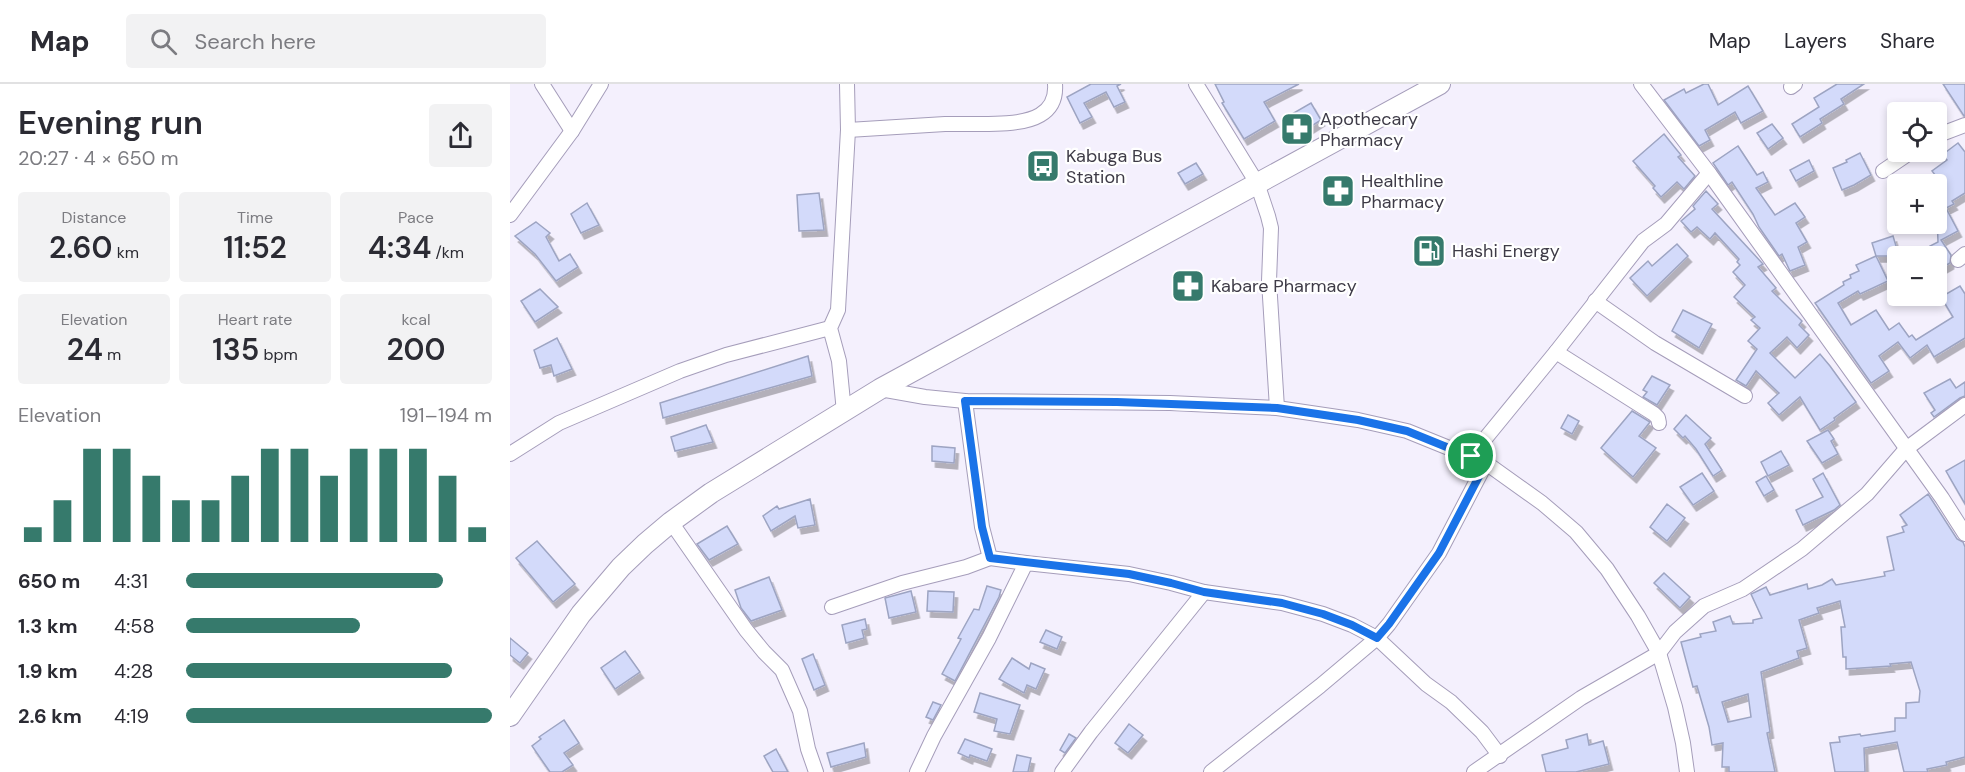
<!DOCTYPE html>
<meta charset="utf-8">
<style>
:root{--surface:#fff;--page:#f2f2f3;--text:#2b2b33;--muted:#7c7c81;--line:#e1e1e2;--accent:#367a6c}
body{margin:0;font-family:"DM Sans",sans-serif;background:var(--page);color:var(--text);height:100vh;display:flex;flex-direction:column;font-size:22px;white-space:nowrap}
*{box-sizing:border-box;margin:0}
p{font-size:20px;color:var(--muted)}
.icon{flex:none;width:33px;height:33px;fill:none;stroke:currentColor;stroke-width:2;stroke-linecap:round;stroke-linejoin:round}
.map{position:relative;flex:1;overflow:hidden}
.side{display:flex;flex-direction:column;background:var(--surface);width:510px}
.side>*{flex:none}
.fabs{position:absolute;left:1377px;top:18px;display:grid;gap:12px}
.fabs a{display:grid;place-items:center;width:60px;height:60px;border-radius:6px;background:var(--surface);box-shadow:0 3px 9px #0003;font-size:30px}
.pin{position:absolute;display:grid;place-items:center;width:51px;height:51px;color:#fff;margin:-26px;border:3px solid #fff;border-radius:50%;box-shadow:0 2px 6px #0007}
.round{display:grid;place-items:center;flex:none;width:63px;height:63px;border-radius:6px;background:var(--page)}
.overview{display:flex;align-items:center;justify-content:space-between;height:102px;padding:0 18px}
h1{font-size:33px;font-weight:600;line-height:45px}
.figures{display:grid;grid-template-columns:repeat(3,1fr);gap:9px;height:102px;padding:6px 18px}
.figures div{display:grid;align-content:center;border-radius:6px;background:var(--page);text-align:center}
.figures b{font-size:30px;font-weight:600}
.figures small{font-size:16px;font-weight:400}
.figures p{font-size:16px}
.chart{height:168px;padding:12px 18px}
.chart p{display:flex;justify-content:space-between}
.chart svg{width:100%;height:108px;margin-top:6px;stroke:var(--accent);stroke-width:6}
ul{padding:0 18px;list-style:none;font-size:20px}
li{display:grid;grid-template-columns:96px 72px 1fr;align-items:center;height:45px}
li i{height:15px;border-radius:8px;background:var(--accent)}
header{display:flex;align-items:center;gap:36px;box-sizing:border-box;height:84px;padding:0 30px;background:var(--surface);border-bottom:2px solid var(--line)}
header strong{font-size:28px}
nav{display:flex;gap:33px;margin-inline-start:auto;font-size:21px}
.search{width:420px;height:54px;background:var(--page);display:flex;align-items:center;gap:15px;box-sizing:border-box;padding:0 21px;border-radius:6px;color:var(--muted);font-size:22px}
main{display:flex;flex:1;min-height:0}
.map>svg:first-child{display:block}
.building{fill:#d3dafa;stroke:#9da4c2;stroke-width:1.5;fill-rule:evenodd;filter:url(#shadow)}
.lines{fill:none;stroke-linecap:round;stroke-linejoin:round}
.minor-casing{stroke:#a59dba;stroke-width:16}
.highway-casing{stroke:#a59dba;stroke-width:22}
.minor{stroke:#fff;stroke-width:14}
.highway{stroke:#fff;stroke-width:20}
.route-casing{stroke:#fff;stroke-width:12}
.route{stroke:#1a73e8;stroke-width:8}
.labels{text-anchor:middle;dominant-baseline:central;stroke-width:4.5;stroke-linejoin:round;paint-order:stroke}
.poi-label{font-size:18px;fill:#3e3b47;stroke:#fff;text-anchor:start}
</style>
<header>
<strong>Map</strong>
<div class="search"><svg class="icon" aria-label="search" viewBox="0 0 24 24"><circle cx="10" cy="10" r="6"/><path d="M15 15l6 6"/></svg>Search here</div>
<nav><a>Map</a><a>Layers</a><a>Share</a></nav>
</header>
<main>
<section class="side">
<div class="overview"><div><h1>Evening run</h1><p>20:27 · 4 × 650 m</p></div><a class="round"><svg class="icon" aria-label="share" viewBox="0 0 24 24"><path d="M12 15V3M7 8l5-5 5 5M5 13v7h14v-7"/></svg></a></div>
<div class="figures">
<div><p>Distance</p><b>2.60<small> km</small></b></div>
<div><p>Time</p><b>11:52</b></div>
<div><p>Pace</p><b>4:34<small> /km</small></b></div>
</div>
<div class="figures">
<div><p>Elevation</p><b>24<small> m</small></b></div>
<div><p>Heart rate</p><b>135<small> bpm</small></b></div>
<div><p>kcal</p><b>200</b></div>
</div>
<div class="chart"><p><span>Elevation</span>191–194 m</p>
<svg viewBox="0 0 160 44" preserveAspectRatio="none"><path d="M5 44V38M15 44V27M25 44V6M35 44V6M45 44V17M55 44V27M65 44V27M75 44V17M85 44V6M95 44V6M105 44V17M115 44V6M125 44V6M135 44V6M145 44V17M155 44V38"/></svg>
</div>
<ul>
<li><b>650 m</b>4:31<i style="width:84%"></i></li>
<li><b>1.3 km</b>4:58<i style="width:57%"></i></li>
<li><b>1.9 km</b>4:28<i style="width:87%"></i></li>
<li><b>2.6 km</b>4:19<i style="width:100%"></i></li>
</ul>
</section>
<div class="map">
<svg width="1455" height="688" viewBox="0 0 1455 688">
<defs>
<filter id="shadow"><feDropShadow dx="3.5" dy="6" stdDeviation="0" flood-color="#0004"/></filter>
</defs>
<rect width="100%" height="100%" fill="#f4f0fd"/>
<g class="building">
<polygon points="581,0 611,0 607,2 615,18 604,23 596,8 574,19 582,33 570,39 557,13"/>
<polygon points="705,0 789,0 754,18 765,37 734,55 712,19 714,18"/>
<polygon points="1194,0 1198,0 1208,21 1238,2 1253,27 1231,39 1225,28 1195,46 1200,56 1189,62 1154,16 1174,5 1176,9"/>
<polygon points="1327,0 1354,0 1331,15 1334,20 1310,35 1312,39 1290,53 1282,40 1309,23 1304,14"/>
<polygon points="1433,0 1455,0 1455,32 1454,32"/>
<polygon points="801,19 811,36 786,52 775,34"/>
<polygon points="1262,40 1273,54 1258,65 1247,49"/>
<polygon points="1154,50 1171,71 1168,73 1185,92 1174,105 1167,98 1151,113 1143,104 1145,102 1123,77"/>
<polygon points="1448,59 1455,68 1455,109 1442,117 1444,120 1436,124 1448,147 1431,156 1441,171 1440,179 1426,187 1426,172 1406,172 1421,164 1420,162 1428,158 1426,105 1433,101 1422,87 1437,76 1432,71"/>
<polygon points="1228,62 1247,91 1253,88 1258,98 1246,104 1265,131 1285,119 1295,133 1286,139 1297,158 1288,163 1295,181 1280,187 1272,170 1269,172 1249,143 1243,130 1222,98 1218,101 1203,79"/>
<polygon points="1350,69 1361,91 1344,101 1332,106 1323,84 1337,78 1336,76"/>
<polygon points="1299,76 1304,87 1286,97 1280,86"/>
<polygon points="686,79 693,90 675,100 668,89"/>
<polygon points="1196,107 1208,120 1202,125 1253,180 1248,183 1266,204 1262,207 1292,237 1289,241 1299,251 1287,264 1277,253 1260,269 1285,294 1310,270 1320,282 1346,318 1324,334 1325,336 1310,346 1290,313 1269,331 1258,319 1269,309 1246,287 1236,302 1226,296 1247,265 1238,257 1250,244 1241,236 1245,233 1224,213 1235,201 1223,188 1230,181 1227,178 1229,175 1205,149 1200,155 1187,143 1181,148 1171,137 1185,125 1183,122"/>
<polygon points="309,109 314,146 289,147 287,111"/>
<polygon points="77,119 89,141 71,149 61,130"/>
<polygon points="26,138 40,149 36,153 49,177 60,170 68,183 46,197 25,170 5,152"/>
<polygon points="1383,152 1389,172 1366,172 1378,197 1350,210 1348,207 1328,219 1341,241 1366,226 1379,246 1389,239 1399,253 1402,251 1406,256 1443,233 1431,213 1450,202 1455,210 1455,254 1424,273 1417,261 1400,274 1388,258 1369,272 1379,287 1361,299 1305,219 1334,201 1333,198 1341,194 1340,191 1349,187 1346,181 1366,172 1362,159"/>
<polygon points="1167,160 1178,172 1137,212 1120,194 1138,177 1142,182"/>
<polygon points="30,205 48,223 25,238 11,217"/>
<polygon points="1173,226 1202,240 1189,264 1162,247"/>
<polygon points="47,254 62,285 44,292 41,281 30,284 24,266"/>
<polygon points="298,272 302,292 153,334 150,319"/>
<polygon points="1142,292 1160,301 1147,321 1133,313 1137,308 1133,306"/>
<polygon points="1440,295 1446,304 1455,298 1455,312 1450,314 1424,333 1421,329 1425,326 1414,309"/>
<polygon points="1122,327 1140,338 1129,352 1146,364 1123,393 1091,364"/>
<polygon points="1058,331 1069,337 1062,350 1051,344"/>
<polygon points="1176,331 1201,354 1195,360 1212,386 1203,392 1186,365 1175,352 1173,354 1164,345"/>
<polygon points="196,341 203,358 165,367 161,353"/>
<polygon points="1318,346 1324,355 1321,357 1328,370 1312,379 1297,357"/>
<polygon points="422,362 445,364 444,379 422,377"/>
<polygon points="1271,367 1279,381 1258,392 1251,378"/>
<polygon points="1455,376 1455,420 1436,387"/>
<polygon points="1192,389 1204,407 1183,421 1170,403"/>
<polygon points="1313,389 1330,421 1324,426 1293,441 1286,426 1313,413 1303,395"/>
<polygon points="1256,392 1264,406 1254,412 1246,398"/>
<path d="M 1418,410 L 1447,455 L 1453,458 L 1455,463 L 1455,673 L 1436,678 L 1437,681 L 1417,685 L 1418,688 L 1394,688 L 1387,658 L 1354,664 L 1355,688 L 1325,688 L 1320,659 L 1330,658 L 1329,653 L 1350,650 L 1351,652 L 1385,647 L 1385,634 L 1396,634 L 1396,619 L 1409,618 L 1410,607 L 1401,578 L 1380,580 L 1381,582 L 1336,585 L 1336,573 L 1333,573 L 1331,543 L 1335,543 L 1330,517 L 1307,524 L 1309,529 L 1289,536 L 1297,564 L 1287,567 L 1289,574 L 1251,588 L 1260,648 L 1257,649 L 1265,688 L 1219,688 L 1219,683 L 1212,683 L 1213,659 L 1202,661 L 1199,643 L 1187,602 L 1183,603 L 1171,558 L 1191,553 L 1190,550 L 1206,547 L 1203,538 L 1220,532 L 1223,540 L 1243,539 L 1243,536 L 1252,534 L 1241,510 L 1256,503 L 1260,511 L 1297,500 L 1298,505 L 1312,501 L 1322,495 L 1326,501 L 1375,492 L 1374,488 L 1384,486 L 1377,453 L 1394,448 L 1392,443 L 1397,441 L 1390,431 ZM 1238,610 L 1241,633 L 1218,638 L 1212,618 Z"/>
<polygon points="300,415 305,441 288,444 285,432 261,447 253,432 267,422 269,425"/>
<polygon points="1157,420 1175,434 1157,457 1140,443"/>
<polygon points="217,442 228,460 199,476 187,460"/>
<polygon points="27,457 65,500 43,518 6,474"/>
<polygon points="1154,489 1180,513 1170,524 1144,499"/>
<polygon points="259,493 272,526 241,537 231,524 225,506"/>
<polygon points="477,502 491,506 489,513 445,597 432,590 451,555 448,554 464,525 469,526"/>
<polygon points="401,507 406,528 379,534 375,514"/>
<polygon points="418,507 444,508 443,528 417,527"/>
<polygon points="355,535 357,545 352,546 354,554 336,559 332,541"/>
<polygon points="536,546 552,553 547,565 530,558"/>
<polygon points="0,554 18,569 10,579 0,571"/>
<polygon points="115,567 130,588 105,605 91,584"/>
<polygon points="303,570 315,601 304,606 292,575"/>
<polygon points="502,574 519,585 521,579 535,585 526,605 517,601 514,609 489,595"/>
<polygon points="470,609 510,621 500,650 484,647 487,635 464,628"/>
<polygon points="423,618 431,621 423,636 416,633"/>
<polygon points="54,636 69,659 54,669 63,681 52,688 40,688 22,662 31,655 29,653"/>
<polygon points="619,640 633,651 618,669 605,659"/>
<polygon points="559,650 566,654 555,669 550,666"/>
<polygon points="1077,650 1079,661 1093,657 1099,680 1066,688 1036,688 1032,671 1058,664 1056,656"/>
<polygon points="455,655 482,665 477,677 460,671 459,674 448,669"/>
<polygon points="354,659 356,673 321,683 317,669"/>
<polygon points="266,665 278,688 263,688 254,672"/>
<polygon points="507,671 521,674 518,688 503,688"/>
</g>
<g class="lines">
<defs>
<g id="minor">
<polyline points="32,0 62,47"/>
<polyline points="686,0 747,99 758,132 761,144 759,197 767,324"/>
<polyline points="1131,0 1199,89 1432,414 1455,450"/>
<polyline points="1281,3 1285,0"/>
<path d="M 338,46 C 370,44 403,42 435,40 C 461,39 508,44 530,31 C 542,24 546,13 545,0"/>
<polyline points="1426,52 1455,41"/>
<polyline points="1373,87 1401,68"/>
<polyline points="0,131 62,47 91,0"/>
<polyline points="1448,176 1455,170"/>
<polyline points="1085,217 1145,259 1235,312"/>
<polyline points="1046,268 1144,330 1148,334 1149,339"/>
<polyline points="370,305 415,313 455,317 660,319 767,324 848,336 897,347 976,379 1032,419 1066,448 1097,485 1128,532 1149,569 1165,623 1173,659 1177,688"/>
<polyline points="455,317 472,443 480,474 516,479"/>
<polyline points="334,328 329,277 320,244 328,226 338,46 337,0"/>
<polyline points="0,370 49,339 170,287 216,271 320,244"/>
<polyline points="961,372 1046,268 1133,157 1156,140 1199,89"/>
<polyline points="161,438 236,546 254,568 272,586 290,627 298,665 306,688"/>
<polyline points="322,523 392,499 456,483 480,474"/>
<polyline points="407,688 424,652 479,554 516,479 619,490 661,499 694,508 772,519 813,530 842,541 867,554 916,600 941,618 972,648 990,672"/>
<polyline points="552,688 581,648 694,508"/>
<polyline points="701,688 810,602 867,554 879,540 929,469 976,379"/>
<polyline points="964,688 1071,614 1149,569 1165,548 1194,522 1233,505 1292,465 1357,410 1396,365 1455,321"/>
</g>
<polyline id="highway" points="0,632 71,530 111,483 135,460 161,438 201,409 370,305 930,0"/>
</defs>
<use href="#minor" class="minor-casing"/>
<use href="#highway" class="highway-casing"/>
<use href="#minor" class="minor"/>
<use href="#highway" class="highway"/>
</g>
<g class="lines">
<defs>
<polygon id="route" points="455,317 607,318 767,324 848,336 897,347 976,379 929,469 879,540 867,554 842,541 813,530 772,519 694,508 661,499 619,490 480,474 472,443"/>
</defs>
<use href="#route" class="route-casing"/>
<use href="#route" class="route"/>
</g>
<defs>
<symbol id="pharmacy-square" viewBox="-11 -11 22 22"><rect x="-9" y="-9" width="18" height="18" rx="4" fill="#367a6c" stroke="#fff"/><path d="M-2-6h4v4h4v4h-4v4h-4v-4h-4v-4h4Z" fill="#fff"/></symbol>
<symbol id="bus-square" viewBox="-11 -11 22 22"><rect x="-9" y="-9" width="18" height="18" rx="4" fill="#367a6c" stroke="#fff"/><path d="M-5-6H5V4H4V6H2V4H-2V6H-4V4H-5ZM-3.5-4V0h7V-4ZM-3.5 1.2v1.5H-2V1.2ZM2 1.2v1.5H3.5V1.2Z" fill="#fff"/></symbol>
<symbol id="fuel-square" viewBox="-11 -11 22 22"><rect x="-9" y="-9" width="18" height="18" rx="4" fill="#367a6c" stroke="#fff"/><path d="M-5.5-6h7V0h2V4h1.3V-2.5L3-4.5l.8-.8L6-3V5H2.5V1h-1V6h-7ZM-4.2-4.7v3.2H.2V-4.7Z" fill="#fff"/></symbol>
</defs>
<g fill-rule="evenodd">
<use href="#pharmacy-square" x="768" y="26" width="38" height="38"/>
<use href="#bus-square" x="514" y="63" width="38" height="38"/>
<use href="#pharmacy-square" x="809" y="88" width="38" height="38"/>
<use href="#fuel-square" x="900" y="148" width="38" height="38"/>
<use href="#pharmacy-square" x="659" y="183" width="38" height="38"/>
</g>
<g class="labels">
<g class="poi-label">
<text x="810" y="35">Apothecary<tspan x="810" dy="21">Pharmacy</tspan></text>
<text x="556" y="72">Kabuga Bus<tspan x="556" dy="21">Station</tspan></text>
<text x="851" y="97">Healthline<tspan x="851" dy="21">Pharmacy</tspan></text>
<text x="942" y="167">Hashi Energy</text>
<text x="701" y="202">Kabare Pharmacy</text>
</g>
</g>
</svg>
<div class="fabs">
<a><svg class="icon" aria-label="locate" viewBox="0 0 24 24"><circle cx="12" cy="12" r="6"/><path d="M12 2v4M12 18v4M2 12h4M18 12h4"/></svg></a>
<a>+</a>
<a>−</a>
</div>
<div class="pin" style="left:961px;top:372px;background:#1e9e55"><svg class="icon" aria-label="arrive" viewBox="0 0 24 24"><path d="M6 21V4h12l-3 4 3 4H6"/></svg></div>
</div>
</main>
